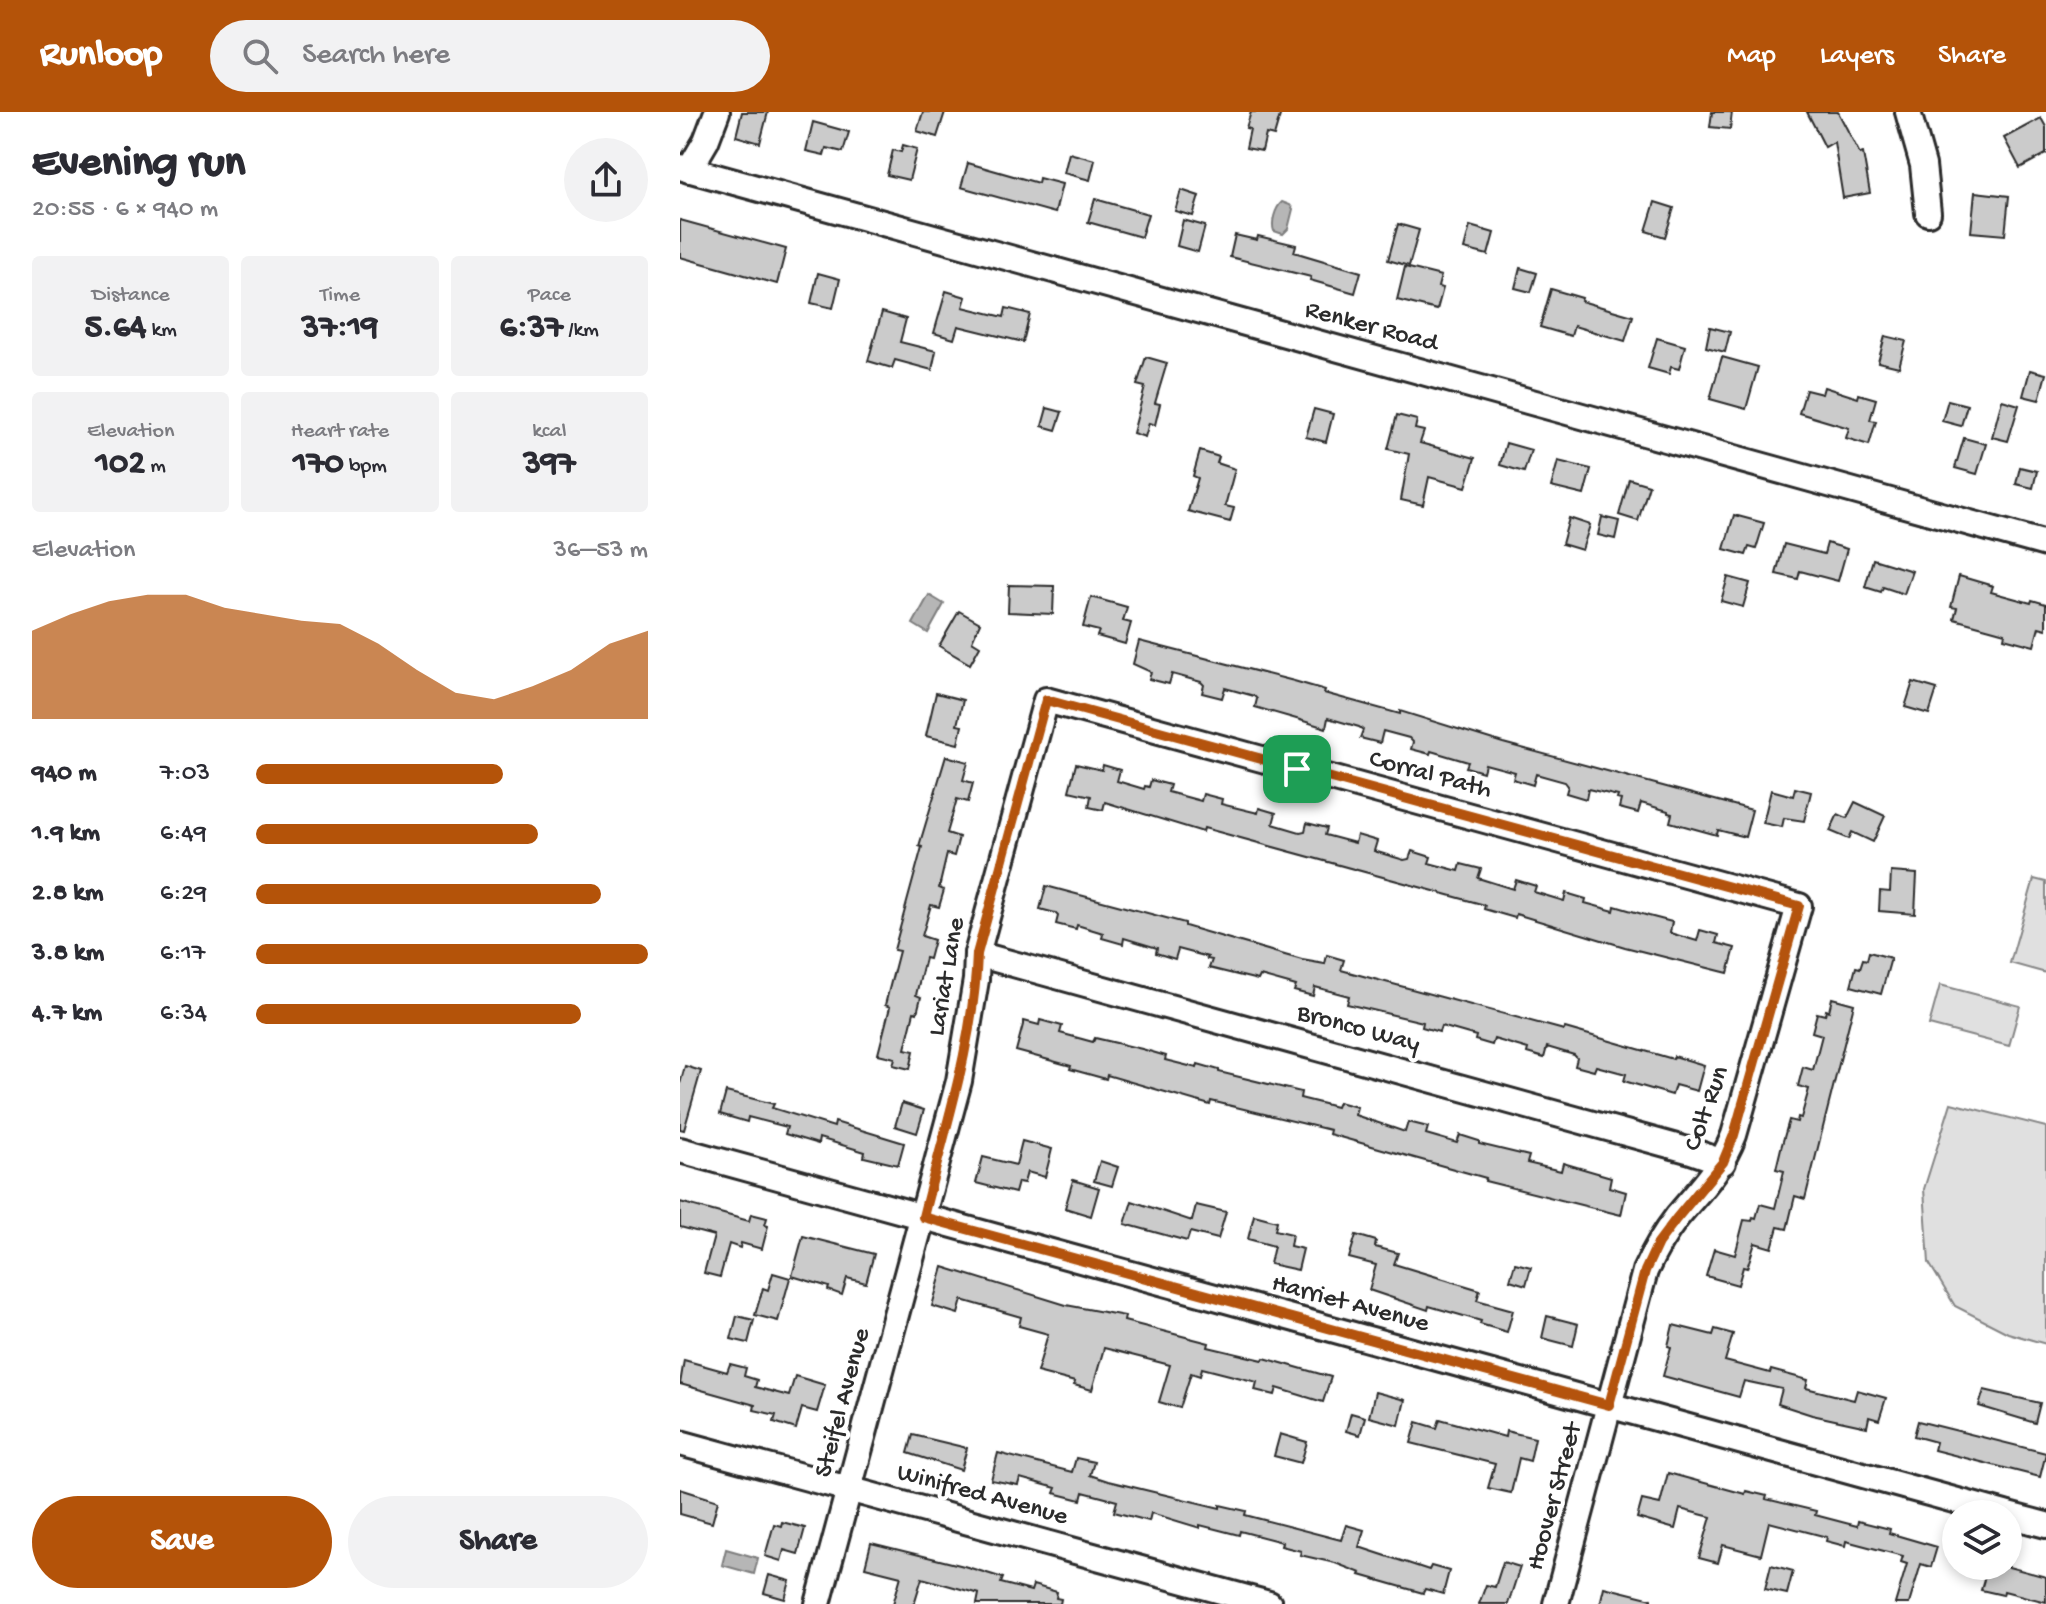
<!DOCTYPE html>
<meta charset="utf-8">
<style>
:root{--surface:#fff;--page:#f2f2f3;--text:#2b2b33;--muted:#7c7c81;--accent:#b45309}
body{margin:0;font-family:"Gochi Hand",sans-serif;background:var(--page);color:var(--text);height:100vh;display:flex;flex-direction:column;font-size:30px;white-space:nowrap}
*{box-sizing:border-box;margin:0}
p{font-size:26px;color:var(--muted)}
.icon{flex:none;width:44px;height:44px;fill:none;stroke:currentColor;stroke-width:2;stroke-linecap:round;stroke-linejoin:round}
.map{position:relative;flex:1;overflow:hidden}
.sheet{display:flex;flex-direction:column;background:var(--surface);width:680px}
.sheet>*{flex:none}
.fabs{position:absolute;left:1262px;top:1388px;display:grid;gap:16px}
.fabs a{display:grid;place-items:center;width:80px;height:80px;border-radius:50%;background:var(--surface);box-shadow:0 4px 12px #0003;font-size:40px}
.pin{position:absolute;display:grid;place-items:center;width:68px;height:68px;color:#fff;margin:-34px;border-radius:16px;box-shadow:0 4px 12px #0006}
.round{display:grid;place-items:center;flex:none;width:84px;height:84px;border-radius:42px;background:var(--page)}
.headline{display:flex;align-items:center;justify-content:space-between;height:136px;padding:0 32px}
h1{font-size:44px;font-weight:700;line-height:60px}
.stats{display:grid;grid-template-columns:repeat(3,1fr);gap:12px;height:136px;padding:8px 32px}
.stats div{display:grid;align-content:center;border-radius:8px;background:var(--page);text-align:center}
.stats b{font-size:34px;font-weight:700}
.stats small{font-size:22px;font-weight:400}
.stats p{font-size:22px}
.chart{height:224px;padding:16px 32px}
.chart p{display:flex;justify-content:space-between}
.chart svg{width:100%;height:144px;margin-top:8px;fill:var(--accent);opacity:.7}
.cta{display:flex;gap:16px;margin-top:auto;padding:16px 32px}
.cta a{flex:1;height:92px;border-radius:48px;background:var(--accent);color:#fff;font-size:32px;font-weight:700;line-height:92px;text-align:center}
.cta a+a{background:var(--page);color:var(--text)}
ul{padding:0 32px;list-style:none;font-size:26px}
li{display:grid;grid-template-columns:128px 96px 1fr;align-items:center;height:60px}
li i{height:20px;border-radius:10px;background:var(--accent)}
header{display:flex;align-items:center;gap:48px;box-sizing:border-box;height:112px;padding:0 40px;background:var(--accent);color:#fff}
header strong{font-size:38px}
nav{display:flex;gap:44px;margin-inline-start:auto;font-size:28px}
.search{width:560px;height:72px;background:var(--page);display:flex;align-items:center;gap:20px;box-sizing:border-box;padding:0 28px;border-radius:44px;color:var(--muted);font-size:30px}
main{display:flex;flex:1;min-height:0}
.map>svg:first-child{display:block}
.green{fill:#e0e0e0;stroke:#868686;stroke-width:2}
.water{fill:#b6b6b6;stroke:#7e7e7e;stroke-width:2}
.building{fill:#cbcbcb;stroke:#2b2b2b;stroke-width:2}
.lines{fill:none;stroke-linecap:round;stroke-linejoin:round}
.minor-casing{stroke:#2b2b2b;stroke-width:30}
.minor{stroke:#fff;stroke-width:24}
.route-casing{stroke:#fff;stroke-width:16}
.route{stroke:#b45309;stroke-width:10}
.labels{text-anchor:middle;dominant-baseline:central;stroke-width:8;stroke-linejoin:round;paint-order:stroke}
.street-label{font-size:26px;fill:#2b2b2b;stroke:#fff}
</style>
<header>
<strong>Runloop</strong>
<div class="search"><svg class="icon" aria-label="search" viewBox="0 0 24 24"><circle cx="10" cy="10" r="6"/><path d="M15 15l6 6"/></svg>Search here</div>
<nav><a>Map</a><a>Layers</a><a>Share</a></nav>
</header>
<main>
<section class="sheet">
<div class="headline"><div><h1>Evening run</h1><p>20:55 · 6 × 940 m</p></div><a class="round"><svg class="icon" aria-label="share" viewBox="0 0 24 24"><path d="M12 15V3M7 8l5-5 5 5M5 13v7h14v-7"/></svg></a></div>
<div class="stats">
<div><p>Distance</p><b>5.64<small> km</small></b></div>
<div><p>Time</p><b>37:19</b></div>
<div><p>Pace</p><b>6:37<small> /km</small></b></div>
</div>
<div class="stats">
<div><p>Elevation</p><b>102<small> m</small></b></div>
<div><p>Heart rate</p><b>170<small> bpm</small></b></div>
<div><p>kcal</p><b>397</b></div>
</div>
<div class="chart"><p><span>Elevation</span>36–53 m</p>
<svg viewBox="0 0 160 44" preserveAspectRatio="none"><path d="M0 44V17L10 12L20 8L30 6L40 6L50 10L60 12L70 14L80 15L90 21L100 29L110 36L120 38L130 34L140 29L150 21L160 17V44z"/></svg>
</div>
<ul>
<li><b>940 m</b>7:03<i style="width:63%"></i></li>
<li><b>1.9 km</b>6:49<i style="width:72%"></i></li>
<li><b>2.8 km</b>6:29<i style="width:88%"></i></li>
<li><b>3.8 km</b>6:17<i style="width:100%"></i></li>
<li><b>4.7 km</b>6:34<i style="width:83%"></i></li>
</ul>
<div class="cta"><a>Save</a><a>Share</a></div>
</section>
<div class="map">
<svg width="1366" height="1492" viewBox="0 0 1366 1492">
<rect width="100%" height="100%" fill="#fff"/>
<filter id="ink" filterUnits="userSpaceOnUse"><feTurbulence type="fractalNoise" baseFrequency=".0125" numOctaves="2"/><feDisplacementMap in="SourceGraphic" scale="16" xChannelSelector="R" yChannelSelector="G"/><feConvolveMatrix kernelMatrix="1 2 1 2 8 2 1 2 1" color-interpolation-filters="sRGB"/></filter>
<g filter="url(#ink)">
<g class="green">
<polygon points="1354,767 1366,770 1366,861 1330,851"/>
<polygon points="1260,873 1340,894 1329,934 1249,913"/>
<polygon points="1271,991 1366,1015 1366,1232 1328,1221 1275,1194 1249,1151 1244,1077"/>
</g>
<g class="water">
<path d="M 602,90 L 610,93 L 613,97 L 608,117 L 603,122 L 594,119 C 591,111 595,96 602,90 Z"/>
<polygon points="249,483 264,492 248,521 233,512"/>
<polygon points="46,1437 78,1446 74,1462 42,1453"/>
</g>
<g class="building">
<polygon points="62,0 88,0 80,31 56,24"/>
<polygon points="243,0 265,0 257,25 237,19"/>
<polygon points="571,0 601,0 594,24 586,22 582,39 566,36 570,17 566,16"/>
<polygon points="1032,0 1052,0 1050,17 1030,15"/>
<polygon points="1127,0 1158,0 1180,42 1183,41 1190,81 1163,86 1154,30 1145,35"/>
<polygon points="1361,6 1366,15 1366,42 1340,56 1324,26"/>
<polygon points="133,10 169,20 163,40 146,36 144,43 126,39"/>
<polygon points="223,33 237,37 229,68 207,63 213,38 221,40"/>
<polygon points="389,41 415,48 410,68 384,61"/>
<polygon points="288,51 358,71 359,66 382,72 375,101 281,75"/>
<polygon points="501,78 519,84 513,104 495,99"/>
<polygon points="1295,80 1329,84 1325,123 1291,120"/>
<polygon points="415,87 468,102 461,125 408,110"/>
<polygon points="975,90 994,96 985,125 966,119"/>
<polygon points="0,108 106,137 97,172 0,145"/>
<polygon points="503,108 525,114 518,140 497,134"/>
<polygon points="718,112 739,118 729,154 708,148"/>
<polygon points="790,114 814,121 808,143 784,137"/>
<polygon points="555,123 577,128 578,124 616,133 614,140 681,160 675,181 630,168 631,165 550,145"/>
<polygon points="725,155 761,164 758,175 763,176 757,198 717,188"/>
<polygon points="840,156 857,161 851,180 835,176"/>
<polygon points="138,161 160,167 153,196 131,191"/>
<polygon points="871,177 902,186 901,189 953,204 945,229 894,214 891,224 860,215"/>
<polygon points="266,179 286,185 283,195 324,205 326,196 350,202 343,230 278,214 274,227 254,221"/>
<polygon points="202,200 226,207 220,230 256,239 252,258 215,248 212,256 188,249"/>
<polygon points="1030,215 1050,220 1045,240 1026,235"/>
<polygon points="1205,224 1226,229 1219,255 1198,250"/>
<polygon points="977,226 1005,234 999,257 991,255 989,262 968,256"/>
<polygon points="466,245 487,251 475,291 480,292 475,313 469,311 465,325 453,321 465,275 457,273"/>
<polygon points="1042,245 1078,255 1066,297 1030,287"/>
<polygon points="1350,258 1366,262 1359,288 1343,284"/>
<polygon points="1144,275 1178,286 1179,282 1196,287 1190,308 1196,309 1189,333 1166,326 1169,316 1119,301 1126,278 1142,282"/>
<polygon points="1268,288 1287,293 1281,314 1262,309"/>
<polygon points="1322,288 1339,293 1328,329 1312,325"/>
<polygon points="367,296 382,300 376,318 362,314"/>
<polygon points="634,297 653,302 646,330 626,325"/>
<polygon points="717,303 737,308 735,317 744,319 740,331 795,346 786,375 749,365 743,393 721,388 729,342 708,337"/>
<polygon points="1284,326 1306,332 1297,362 1275,356"/>
<polygon points="826,331 851,338 844,360 820,353"/>
<polygon points="520,339 539,345 537,351 555,357 545,394 554,396 550,410 508,399 518,366 513,364"/>
<polygon points="878,349 911,357 904,383 871,375"/>
<polygon points="1340,355 1357,359 1353,376 1336,372"/>
<polygon points="949,367 969,373 958,409 939,403"/>
<polygon points="1054,403 1084,411 1076,437 1069,435 1066,443 1044,437"/>
<polygon points="922,405 939,409 935,427 918,423"/>
<polygon points="889,406 910,413 902,438 882,432"/>
<polygon points="1147,431 1167,437 1158,469 1120,459 1118,467 1096,462 1104,432 1144,442"/>
<polygon points="1193,447 1232,459 1224,482 1203,475 1201,480 1185,475"/>
<polygon points="1279,464 1313,474 1311,480 1351,491 1352,488 1366,492 1366,517 1359,515 1354,534 1324,526 1325,521 1274,507 1277,496 1271,495"/>
<polygon points="1048,465 1070,471 1063,495 1041,489"/>
<polygon points="329,473 374,474 373,502 328,500"/>
<polygon points="411,485 447,495 443,509 451,511 445,532 417,524 419,519 403,515"/>
<polygon points="279,499 300,511 292,529 300,534 290,552 259,534"/>
<polygon points="459,529 614,569 645,578 644,581 720,602 720,599 823,631 1072,698 1065,725 1038,718 1037,723 990,710 992,702 988,701 988,699 961,691 958,701 939,696 941,688 937,687 938,684 908,677 906,687 886,681 888,674 885,670 856,662 853,673 833,667 835,660 805,652 803,660 786,655 788,650 751,639 750,642 731,637 733,630 729,626 703,619 700,631 680,626 683,618 679,615 648,606 646,616 620,608 575,595 577,587 574,584 545,576 542,586 522,581 524,573 521,570 492,562 489,572 469,567 471,560 453,552"/>
<polygon points="1233,570 1257,577 1249,602 1225,595"/>
<polygon points="256,581 283,588 277,613 282,614 278,632 246,624"/>
<polygon points="266,644 288,650 283,668 293,671 288,690 277,687 267,721 279,725 274,744 267,742 259,776 264,778 259,795 251,793 242,824 254,828 249,847 245,846 236,883 241,885 237,901 234,900 225,937 234,939 230,957 213,953 215,946 198,942 210,895 205,893 219,839 214,838 242,735 239,734"/>
<polygon points="396,652 422,658 423,653 440,658 437,669 464,677 465,674 469,675 471,668 490,673 488,680 521,689 523,682 542,687 541,692 578,701 579,696 596,701 593,712 620,720 625,719 627,711 647,716 645,723 675,731 677,723 697,729 694,739 724,748 729,747 732,739 751,745 749,751 779,759 781,752 801,757 798,766 833,777 836,768 856,774 854,780 884,789 886,781 906,787 905,791 934,799 935,794 969,804 992,810 990,821 1017,829 1020,818 1038,823 1036,831 1055,836 1048,861 945,835 836,802 835,806 804,797 805,793 524,716 523,720 425,690 423,698 409,695 411,684 389,679"/>
<polygon points="1115,676 1131,680 1124,709 1104,706 1102,715 1083,711 1091,678 1113,684"/>
<polygon points="1175,690 1205,704 1193,730 1172,720 1169,727 1150,719 1158,702 1167,706"/>
<polygon points="1211,760 1237,762 1235,802 1199,799 1200,779 1210,780"/>
<polygon points="366,774 505,811 505,814 622,848 645,852 647,843 664,848 661,858 884,918 885,916 993,947 994,944 1024,953 1017,979 995,973 992,983 944,969 946,962 916,954 914,959 895,954 897,946 894,943 867,935 864,946 847,941 848,937 814,927 812,933 795,928 796,924 761,914 759,920 742,915 743,910 667,892 669,884 635,875 633,884 614,879 616,874 580,864 578,868 529,856 532,848 527,847 528,845 498,837 495,847 476,841 477,836 444,826 443,832 422,826 423,821 397,813 396,817 376,812 378,804 375,801 360,797"/>
<polygon points="1189,840 1211,846 1201,882 1171,874 1176,855 1180,856 1183,847 1187,848"/>
<polygon points="1152,886 1174,892 1125,1087 1115,1084 1107,1117 1098,1115 1092,1136 1075,1131 1067,1156 1063,1155 1058,1173 1026,1164 1034,1137 1055,1143 1064,1108 1072,1109 1073,1105 1076,1106 1080,1092 1095,1096 1104,1059 1096,1057 1101,1036 1109,1008 1117,1010 1118,1005 1121,1006 1129,977 1118,974 1123,955 1133,958 1142,923 1132,920 1137,901 1145,903 1146,898 1149,899"/>
<polygon points="360,908 382,914 380,921 413,930 415,926 462,937 486,944 485,948 517,956 518,952 539,958 539,960 621,980 620,986 656,995 658,990 677,995 675,1003 725,1020 728,1010 748,1015 746,1022 777,1031 780,1023 799,1029 799,1032 849,1044 847,1051 881,1059 883,1051 931,1065 929,1075 946,1080 941,1103 805,1069 806,1066 649,1022 650,1018 531,989 530,993 427,963 426,967 390,957 391,954 336,939 344,909 359,913"/>
<polygon points="5,954 21,959 4,1018 0,1017 0,972"/>
<polygon points="46,980 94,992 92,996 154,1015 155,1010 224,1031 218,1053 184,1045 185,1040 139,1026 138,1032 105,1022 107,1015 68,1005 67,1010 40,1002"/>
<polygon points="222,991 244,998 237,1021 215,1014"/>
<polygon points="342,1029 372,1037 365,1065 347,1060 344,1071 338,1070 335,1081 296,1071 303,1045 336,1053"/>
<polygon points="420,1049 438,1055 432,1074 414,1069"/>
<polygon points="393,1068 419,1076 411,1104 385,1096"/>
<polygon points="452,1089 512,1109 516,1093 546,1100 538,1127 510,1120 507,1129 445,1112"/>
<polygon points="0,1090 69,1109 71,1102 87,1106 85,1113 88,1114 82,1137 61,1131 60,1136 49,1132 40,1165 24,1161 34,1124 0,1115"/>
<polygon points="574,1103 597,1109 595,1118 612,1122 610,1134 623,1137 618,1158 590,1152 594,1134 568,1127"/>
<polygon points="676,1123 696,1129 695,1135 718,1141 714,1152 800,1178 797,1188 833,1198 827,1220 800,1212 801,1209 749,1194 748,1198 689,1178 696,1153 669,1146"/>
<polygon points="123,1124 194,1142 186,1171 167,1166 162,1183 148,1178 149,1175 112,1164"/>
<polygon points="835,1151 851,1155 846,1173 830,1168"/>
<polygon points="263,1155 386,1193 445,1204 444,1209 529,1231 528,1235 583,1248 584,1246 651,1265 643,1290 597,1276 595,1283 575,1278 577,1270 522,1256 520,1264 511,1261 500,1296 479,1290 490,1253 424,1236 412,1278 394,1273 395,1270 357,1260 368,1222 339,1214 341,1205 282,1188 278,1202 252,1194"/>
<polygon points="93,1161 110,1166 98,1209 75,1203 83,1176 88,1178"/>
<polygon points="57,1204 74,1208 68,1231 51,1227"/>
<polygon points="867,1204 898,1212 893,1234 862,1226"/>
<polygon points="993,1213 1033,1223 1035,1217 1053,1222 1045,1249 1090,1261 1091,1258 1128,1268 1126,1276 1174,1288 1177,1278 1206,1286 1199,1308 1189,1305 1187,1315 1132,1303 1098,1292 1102,1277 1064,1269 1059,1285 983,1264 991,1235 988,1234"/>
<polygon points="4,1248 47,1260 50,1252 66,1256 64,1264 77,1268 75,1275 109,1284 115,1264 145,1273 137,1300 122,1296 116,1317 94,1310 96,1303 74,1298 75,1293 0,1272"/>
<polygon points="1304,1278 1360,1291 1355,1311 1299,1294"/>
<polygon points="695,1280 725,1288 719,1313 689,1305"/>
<polygon points="671,1301 685,1305 680,1323 666,1319"/>
<polygon points="760,1307 825,1325 826,1319 855,1326 850,1349 839,1346 831,1381 808,1376 815,1352 731,1331 737,1310 757,1316"/>
<polygon points="1238,1309 1366,1341 1360,1365 1254,1338 1256,1330 1234,1324"/>
<polygon points="600,1322 627,1330 621,1351 594,1344"/>
<polygon points="233,1323 287,1336 281,1358 228,1341"/>
<polygon points="318,1341 392,1360 396,1346 414,1350 410,1363 428,1369 540,1396 540,1393 566,1399 565,1403 661,1428 666,1413 684,1418 679,1435 749,1458 751,1454 769,1459 763,1482 745,1477 743,1481 680,1463 681,1461 655,1451 620,1443 621,1439 601,1434 602,1430 560,1419 559,1423 520,1413 520,1416 471,1401 469,1409 434,1400 437,1389 403,1380 401,1388 374,1381 376,1376 340,1366 338,1373 311,1368"/>
<polygon points="988,1361 1065,1382 1066,1379 1087,1384 1086,1387 1136,1399 1135,1403 1177,1414 1178,1409 1210,1417 1209,1421 1257,1435 1251,1455 1241,1452 1229,1492 1215,1492 1227,1452 1221,1450 1223,1444 1166,1429 1165,1434 1146,1429 1147,1425 1089,1410 1081,1443 1043,1433 1038,1451 1019,1446 1031,1405 1000,1397 995,1417 957,1406 962,1388 980,1392"/>
<polygon points="0,1377 38,1389 32,1411 0,1402"/>
<polygon points="102,1410 125,1416 118,1442 104,1438 101,1449 85,1444 94,1412 101,1414"/>
<polygon points="191,1431 284,1454 323,1466 321,1471 351,1479 353,1473 377,1480 376,1486 381,1487 380,1492 297,1492 299,1482 242,1466 234,1492 213,1492 221,1464 185,1455"/>
<polygon points="823,1450 840,1455 828,1492 799,1492 806,1473 815,1475"/>
<polygon points="1091,1453 1113,1459 1107,1482 1085,1477"/>
<polygon points="1308,1454 1325,1454 1366,1465 1366,1490 1324,1479 1323,1483 1301,1478"/>
<polygon points="89,1463 110,1469 105,1487 84,1481"/>
<polygon points="924,1475 972,1487 972,1492 920,1492"/>
</g>
<g class="lines">
<defs>
<g id="minor">
<polyline points="1228,0 1243,53 1248,101"/>
<polyline points="0,55 1366,432"/>
<polyline points="9,58 26,29 37,0"/>
<polyline points="297,842 1011,1039 1043,1050"/>
<polyline points="0,1038 1325,1402"/>
<polyline points="0,1331 589,1492"/>
<polyline points="1328,1403 1366,1413"/>
<path d="M 138,1492 L 279,969 L 296,868 L 297,842 L 366,588 L 1119,794 L 1054,1023 C 1040,1059 1021,1076 997,1105 C 984,1122 974,1139 965,1159 L 876,1492"/>
</g>
</defs>
<use href="#minor" class="minor-casing"/>
<use href="#minor" class="minor"/>
</g>
</g>
<g class="lines" filter="url(#ink)">
<defs>
<path id="route" d="M 366,588 L 1119,794 L 1054,1023 L 1043,1050 L 996,1107 L 978,1131 L 965,1159 L 929,1293 L 243,1105 C 264,1019 294,932 297,842 Z"/>
</defs>
<use href="#route" class="route-casing"/>
<use href="#route" class="route"/>
</g>
<g class="labels">
<g class="street-label">
<text transform="translate(691 216) rotate(15)">Renker Road</text>
<text transform="translate(750 664) rotate(15)">Corral Path</text>
<text transform="translate(268 865) rotate(-80)">Lariat Lane</text>
<text transform="translate(678 918) rotate(15)">Bronco Way</text>
<text transform="translate(1028 997) rotate(-70)">Colt Run</text>
<text transform="translate(670 1193) rotate(15)">Harriet Avenue</text>
<text transform="translate(164 1291) rotate(-75)">Steifel Avenue</text>
<text transform="translate(302 1384) rotate(15)">Winifred Avenue</text>
<text transform="translate(876 1385) rotate(-75)">Hoover Street</text>
</g>
</g>
</svg>
<div class="fabs">
<a><svg class="icon" aria-label="layers" viewBox="0 0 24 24"><path d="M12 4l9 5-9 5-9-5zM3 14l9 5 9-5"/></svg></a>
</div>
<div class="pin" style="left:617px;top:657px;background:#1e9e55"><svg class="icon" aria-label="arrive" viewBox="0 0 24 24"><path d="M6 21V4h12l-3 4 3 4H6"/></svg></div>
</div>
</main>
